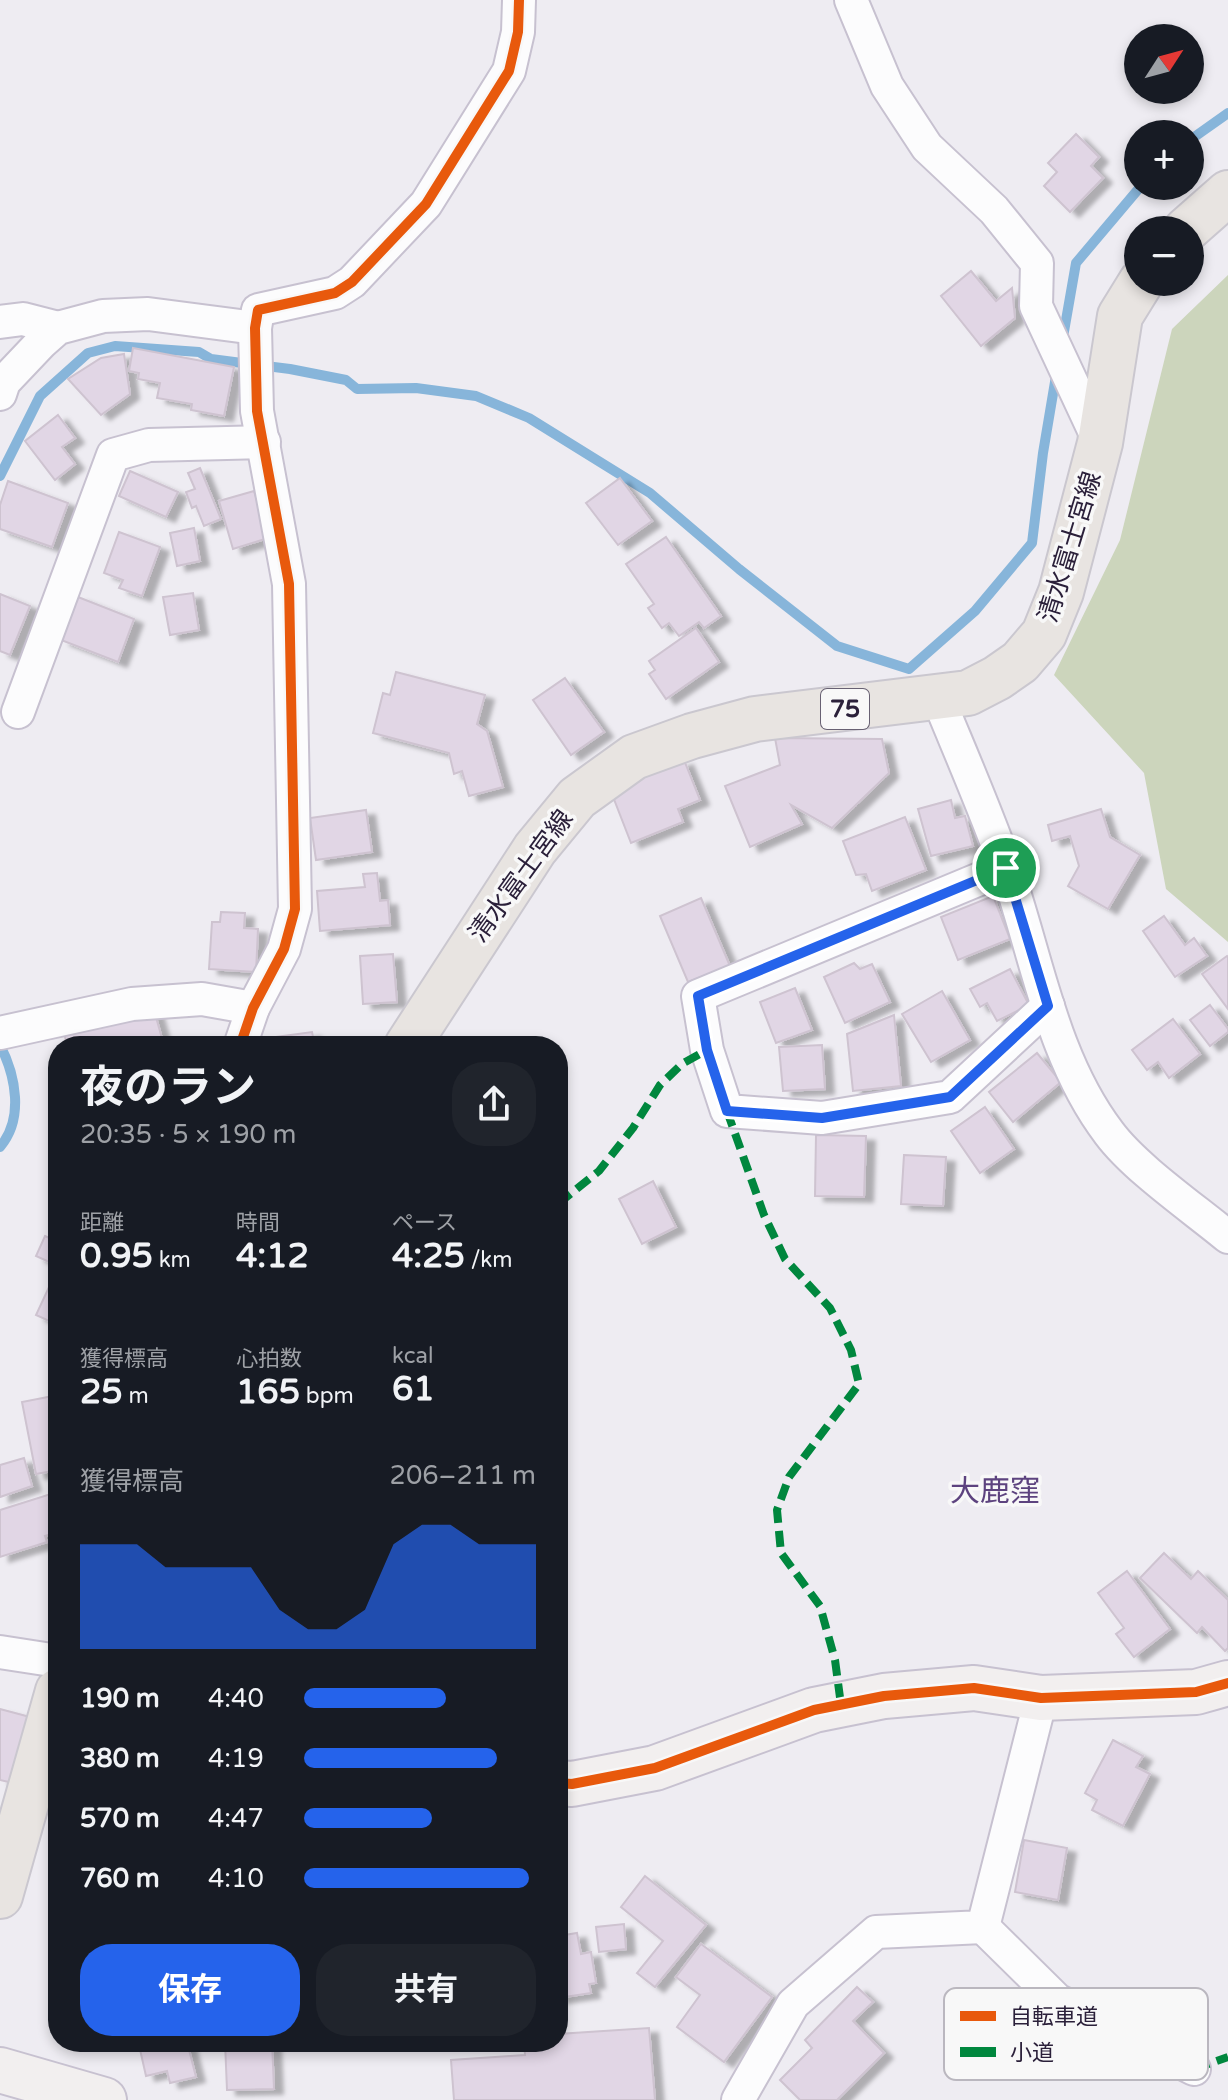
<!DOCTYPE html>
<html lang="ja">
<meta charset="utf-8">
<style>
:root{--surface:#171b24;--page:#20242c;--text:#f1f3f6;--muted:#9ea1a6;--accent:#2563eb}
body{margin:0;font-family:"Varela Round","Noto Sans JP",sans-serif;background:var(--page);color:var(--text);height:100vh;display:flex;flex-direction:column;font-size:30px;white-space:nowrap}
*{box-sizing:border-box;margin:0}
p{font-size:26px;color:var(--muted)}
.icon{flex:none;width:44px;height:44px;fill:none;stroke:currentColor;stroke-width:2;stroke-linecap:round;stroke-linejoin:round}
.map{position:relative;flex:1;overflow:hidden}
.sheet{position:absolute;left:48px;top:1036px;width:520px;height:1016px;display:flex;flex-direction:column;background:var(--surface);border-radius:32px;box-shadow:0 4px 12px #0003}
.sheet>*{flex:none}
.needle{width:52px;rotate:54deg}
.buttons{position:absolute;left:1124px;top:24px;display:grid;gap:16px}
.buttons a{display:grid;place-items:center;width:80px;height:80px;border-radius:50%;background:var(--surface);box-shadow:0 4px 12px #0003;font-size:40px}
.pin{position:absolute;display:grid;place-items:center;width:68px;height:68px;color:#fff;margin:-34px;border:4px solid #fff;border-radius:50%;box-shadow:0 2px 8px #0007}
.round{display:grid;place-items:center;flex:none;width:84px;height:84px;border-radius:32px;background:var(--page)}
.summary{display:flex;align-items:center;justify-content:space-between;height:136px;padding:0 32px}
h1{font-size:44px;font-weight:700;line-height:60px}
.metrics{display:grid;grid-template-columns:repeat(3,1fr);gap:12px;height:136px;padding:8px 32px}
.metrics div{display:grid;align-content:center}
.metrics b{font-size:34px;font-weight:700}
.metrics small{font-size:22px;font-weight:400}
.metrics p{font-size:22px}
.chart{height:224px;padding:16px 32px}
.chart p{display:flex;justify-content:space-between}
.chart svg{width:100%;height:144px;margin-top:8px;fill:var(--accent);opacity:.7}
.primary-button{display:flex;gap:16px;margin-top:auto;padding:16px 32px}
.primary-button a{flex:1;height:92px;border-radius:32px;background:var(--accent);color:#fff;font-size:32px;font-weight:700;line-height:92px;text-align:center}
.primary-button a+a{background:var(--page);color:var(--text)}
ul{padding:0 32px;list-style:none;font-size:26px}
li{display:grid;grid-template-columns:128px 96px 1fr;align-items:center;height:60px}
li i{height:20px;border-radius:10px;background:var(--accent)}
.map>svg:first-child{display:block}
.green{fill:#ccd5bc}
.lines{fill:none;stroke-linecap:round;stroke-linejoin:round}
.stream{stroke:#87b5da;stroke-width:10}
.building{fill:#e1d6e5;stroke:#cec3d0;stroke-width:2;filter:url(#shadow)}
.street-casing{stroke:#c7c1d0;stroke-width:36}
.secondary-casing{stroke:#c7c1d0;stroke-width:48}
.primary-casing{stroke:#cac7cf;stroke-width:48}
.street{stroke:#fcfcfd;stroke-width:32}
.secondary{stroke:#f2efef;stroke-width:44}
.primary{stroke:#e8e4e1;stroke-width:44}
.quiet{stroke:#00873e;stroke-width:8;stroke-dasharray:16 8;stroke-linecap:butt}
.cycleway-casing{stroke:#f8f8f8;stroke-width:15}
.cycleway{stroke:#e8590c;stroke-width:10}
.route-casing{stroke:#fff;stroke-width:16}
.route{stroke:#2563eb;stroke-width:10}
.labels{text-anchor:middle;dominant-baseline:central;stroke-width:7;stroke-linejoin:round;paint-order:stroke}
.shield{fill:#f8f8f8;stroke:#686173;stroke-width:2}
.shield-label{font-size:24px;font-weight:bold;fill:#2b203a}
.street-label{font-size:26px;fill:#2b203a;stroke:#f8f8f8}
.quarter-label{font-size:30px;fill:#5d437f;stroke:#f8f8f8}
.key{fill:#f8f8f8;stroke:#bab7bf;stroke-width:2}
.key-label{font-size:22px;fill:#2b203a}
</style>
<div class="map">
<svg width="1228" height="2100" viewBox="0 0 1228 2100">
<defs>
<filter id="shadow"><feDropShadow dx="9" dy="5" stdDeviation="2" flood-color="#0004"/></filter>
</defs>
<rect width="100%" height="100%" fill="#eeecf2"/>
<polygon class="green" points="1228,275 1228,942 1166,889 1144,773 1054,675 1120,540 1172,329"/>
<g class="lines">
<g class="stream">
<polyline points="1190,140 1228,113"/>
<polyline points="1062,343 1076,263 1141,186"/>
<polyline points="0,476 40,396 88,353 115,346 199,352 211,359 290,369 346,380 357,389 416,388 476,396 529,418 650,493 739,569 837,646 909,669 975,611 1032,543 1043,453 1057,370"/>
<path d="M 0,1045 C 16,1076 24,1119 0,1147"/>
</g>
</g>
<g class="building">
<polygon points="1076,134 1099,157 1091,166 1103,178 1070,212 1044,186 1057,172 1048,163"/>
<polygon points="971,271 996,301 1012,288 1015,318 981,346 941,296"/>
<polygon points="133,348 234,367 224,416 191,410 192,404 157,398 160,383 138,379 139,373 129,371"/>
<polygon points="124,354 130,394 101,415 68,379 101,358"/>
<polygon points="58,415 75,438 62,447 75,464 55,480 25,441"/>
<polygon points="200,468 221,519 204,526 196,506 192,508 186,492 195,489 188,473"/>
<polygon points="130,471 178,492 166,517 119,496"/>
<polygon points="620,478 652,521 618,545 586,503"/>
<polygon points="8,481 68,503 52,547 0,529 0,505"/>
<polygon points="254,491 268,538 233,549 219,501"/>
<polygon points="194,528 200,561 177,566 170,533"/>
<polygon points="119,532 160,547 142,596 119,588 123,580 104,573"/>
<polygon points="666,537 721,616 704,628 699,622 679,636 669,623 662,628 648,608 654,604 626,564"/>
<polygon points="193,593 199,630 170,635 163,597"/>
<polygon points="0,594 30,606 10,655 0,651"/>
<polygon points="78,597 134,619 118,662 61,640"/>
<polygon points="696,628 719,662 666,699 649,674 655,670 649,661"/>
<polygon points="396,672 485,695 477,724 487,731 503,787 469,796 462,771 454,774 449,753 373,733 383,693 390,695"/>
<polygon points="565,678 604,732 571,755 533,700"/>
<polygon points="775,738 882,739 889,773 832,828 791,805 802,824 750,847 725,786 780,765"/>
<polygon points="684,760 700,800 678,809 683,822 631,843 610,789"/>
<polygon points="951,800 955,818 965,816 973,846 931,856 918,809"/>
<polygon points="1101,809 1110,837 1140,855 1108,909 1068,886 1079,866 1070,836 1052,841 1048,825"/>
<polygon points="366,810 372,852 316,860 310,818"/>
<polygon points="905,817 926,870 872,891 866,874 856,875 843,841"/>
<polygon points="377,873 380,901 388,900 390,925 320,931 317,891 365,887 363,874"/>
<polygon points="993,896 1010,939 958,960 941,917"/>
<polygon points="701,898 730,966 688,982 660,916"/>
<polygon points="221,912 245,913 244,928 258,929 256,972 209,969 212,922 220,922"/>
<polygon points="1164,916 1185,945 1194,938 1207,956 1175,977 1143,931"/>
<polygon points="393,954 397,1002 363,1004 360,956"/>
<polygon points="1227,956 1228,957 1228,1009 1202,974"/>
<polygon points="854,963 860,969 872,964 890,1002 845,1023 824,977"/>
<polygon points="1010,969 1029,1005 997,1021 987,1003 980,1007 970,989"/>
<polygon points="795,988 812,1030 776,1043 760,1002"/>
<polygon points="942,991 970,1040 931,1062 902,1014"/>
<polygon points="1210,1005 1228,1029 1228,1032 1210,1046 1190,1020"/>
<polygon points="154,1010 163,1042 145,1046 67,1046 64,1032"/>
<polygon points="894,1015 901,1086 853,1091 847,1034"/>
<polygon points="1173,1019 1200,1054 1169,1078 1158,1062 1147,1070 1132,1050"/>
<polygon points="312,1032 315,1046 268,1046 269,1038"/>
<polygon points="822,1045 825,1089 783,1091 779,1047"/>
<polygon points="1037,1053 1061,1082 1013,1122 989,1092"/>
<polygon points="985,1107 1014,1149 980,1173 951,1131"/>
<polygon points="816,1135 866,1136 864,1197 815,1196"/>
<polygon points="904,1155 946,1157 943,1206 901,1204"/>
<polygon points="653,1181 676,1227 642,1244 619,1199"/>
<polygon points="45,1236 58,1242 58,1266 36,1256"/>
<polygon points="56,1272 58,1273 58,1325 36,1315"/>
<polygon points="58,1395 58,1470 36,1474 22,1402"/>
<polygon points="24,1458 32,1486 0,1497 0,1465"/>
<polygon points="54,1493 58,1506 58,1532 45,1536 47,1542 0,1557 0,1510"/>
<polygon points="1164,1553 1191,1579 1198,1571 1228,1600 1228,1648 1225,1651 1202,1627 1197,1633 1140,1578"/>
<polygon points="1127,1571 1170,1629 1134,1657 1116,1634 1124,1628 1098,1593"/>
<polygon points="0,1709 30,1717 13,1783 0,1780"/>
<polygon points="1113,1740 1143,1756 1136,1767 1150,1774 1123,1826 1092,1810 1097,1800 1085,1793"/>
<polygon points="1024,1840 1067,1848 1058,1900 1015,1892"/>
<polygon points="645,1876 706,1925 655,1987 637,1973 663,1941 621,1907"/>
<polygon points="624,1924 626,1949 599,1952 596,1927"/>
<polygon points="577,1933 581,1954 591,1952 596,1983 589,1984 591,1993 558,1998 558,1936"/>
<polygon points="701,1944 772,1997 724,2062 677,2027 700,1995 676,1977"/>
<polygon points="857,1987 873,2002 853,2021 884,2053 837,2100 800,2100 780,2080 812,2048 805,2040"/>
<polygon points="649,2028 655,2100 454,2100 451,2060 525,2055 524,2042 558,2042 558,2034"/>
<polygon points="152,2042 187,2042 196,2077 170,2083 167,2071 146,2076 139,2045"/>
<polygon points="225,2042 272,2042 274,2089 227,2090"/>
</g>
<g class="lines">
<defs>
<g id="street">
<polyline points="851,0 887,86 927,147 994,210 1037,263 1036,306 1100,443"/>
<polyline points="0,322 23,319 58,328"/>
<polyline points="0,394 4,382 41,343 58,328 103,316 148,314 255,328"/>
<path d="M 938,698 C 961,754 986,811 1006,868 C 1037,956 1051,1057 1109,1133 C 1135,1168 1193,1208 1228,1237"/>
<polyline points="18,712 113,455 149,445 264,442"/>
<polyline points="1006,868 698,996 707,1050 727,1111 822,1118 950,1097 1048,1006"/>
<polyline points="0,1033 132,1004 202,999 253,1008"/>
<polyline points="240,1046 253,1008 284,949 295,909 289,584 257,411 255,328 258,310 335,293 352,282 426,204 509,71 518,32 519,0"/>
<polyline points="0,1652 58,1661"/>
<polyline points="983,1927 1057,2000 1194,2069"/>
<polyline points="738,2100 793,2004 876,1932 983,1927 1041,1698"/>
</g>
<g id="secondary">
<polyline points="558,1783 572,1784 655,1768 814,1710 884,1696 974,1688 1041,1698 1119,1695 1196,1692 1228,1683"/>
<polyline points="0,2070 104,2100"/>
</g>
<g id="primary">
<polyline points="1186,230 1228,193"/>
<polyline points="407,1046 535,849 577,798 634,757 692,736 755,719 968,693 997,678 1020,662 1044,634 1061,592 1100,443 1120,316 1141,282"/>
<polyline points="0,1896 58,1691"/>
</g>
</defs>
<use href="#street" class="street-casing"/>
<use href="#secondary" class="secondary-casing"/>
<use href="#primary" class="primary-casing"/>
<use href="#street" class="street"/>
<use href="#secondary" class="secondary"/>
<use href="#primary" class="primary"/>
<g class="quiet">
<polyline points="727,1111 764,1215 785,1259 830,1308 851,1350 859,1384 789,1477 777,1510 781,1553 820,1606 835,1660 841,1705"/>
<polyline points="558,1204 599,1171 633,1128 660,1085 682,1064 707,1050"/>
<polyline points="1194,2069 1228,2057"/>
</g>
<defs>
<g id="cycleway">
<polyline points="1006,868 698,996 707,1050 727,1111 822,1118 950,1097 1048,1006"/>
<polyline points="240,1046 253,1008 284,949 295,909 289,584 257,411 255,328 258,310 335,293 352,282 426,204 509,71 518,32 519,0"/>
<polyline points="558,1783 572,1784 655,1768 814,1710 884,1696 974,1688 1041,1698 1119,1695 1196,1692 1228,1683"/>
</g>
</defs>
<use href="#cycleway" class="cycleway-casing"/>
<use href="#cycleway" class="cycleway"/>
</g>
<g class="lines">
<defs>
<polygon id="route" points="1006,868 1048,1006 950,1097 822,1118 727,1111 707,1050 698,996"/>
</defs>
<use href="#route" class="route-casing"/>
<use href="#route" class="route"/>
</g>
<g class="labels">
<rect class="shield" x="821" y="689" width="48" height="40" rx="6"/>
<g class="shield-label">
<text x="845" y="709">75</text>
</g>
<g class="street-label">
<text transform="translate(1070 547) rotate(-73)">清水富士宮線</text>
<text transform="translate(521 876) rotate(-54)">清水富士宮線</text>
</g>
<g class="quarter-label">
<text x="995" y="1491">大鹿窪</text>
</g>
</g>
<rect x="944" y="1988" width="264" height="92" rx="12" class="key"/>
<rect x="960" y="2011" width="36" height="10" fill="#e8590c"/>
<rect x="960" y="2047" width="36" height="10" fill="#00873e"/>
<g class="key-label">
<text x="1010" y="2024">自転車道</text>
<text x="1010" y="2060">小道</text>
</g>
</svg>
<div class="buttons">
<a><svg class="needle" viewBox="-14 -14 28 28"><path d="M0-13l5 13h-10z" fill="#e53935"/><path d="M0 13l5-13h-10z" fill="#9ea1a6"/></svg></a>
<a>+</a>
<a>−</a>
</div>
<div class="pin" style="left:1006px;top:868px;background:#1e9e55"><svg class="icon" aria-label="arrive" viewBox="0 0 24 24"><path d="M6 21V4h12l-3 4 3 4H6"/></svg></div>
<section class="sheet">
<div class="summary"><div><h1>夜のラン</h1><p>20:35 · 5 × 190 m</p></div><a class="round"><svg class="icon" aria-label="share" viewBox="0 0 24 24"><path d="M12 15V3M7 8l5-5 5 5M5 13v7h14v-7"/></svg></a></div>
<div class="metrics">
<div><p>距離</p><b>0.95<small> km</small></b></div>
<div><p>時間</p><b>4:12</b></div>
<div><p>ペース</p><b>4:25<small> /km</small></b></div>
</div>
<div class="metrics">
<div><p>獲得標高</p><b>25<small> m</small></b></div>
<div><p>心拍数</p><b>165<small> bpm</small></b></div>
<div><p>kcal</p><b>61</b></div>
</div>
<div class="chart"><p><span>獲得標高</span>206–211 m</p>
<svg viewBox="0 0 160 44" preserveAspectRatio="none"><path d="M0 44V12L10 12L20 12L30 19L40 19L50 19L60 19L70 32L80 38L90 38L100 32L110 12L120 6L130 6L140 12L150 12L160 12V44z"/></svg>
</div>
<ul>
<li><b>190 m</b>4:40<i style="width:61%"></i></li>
<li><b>380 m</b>4:19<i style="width:83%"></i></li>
<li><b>570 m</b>4:47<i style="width:55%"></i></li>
<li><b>760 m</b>4:10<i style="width:97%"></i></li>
</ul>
<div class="primary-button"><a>保存</a><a>共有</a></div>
</section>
</div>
